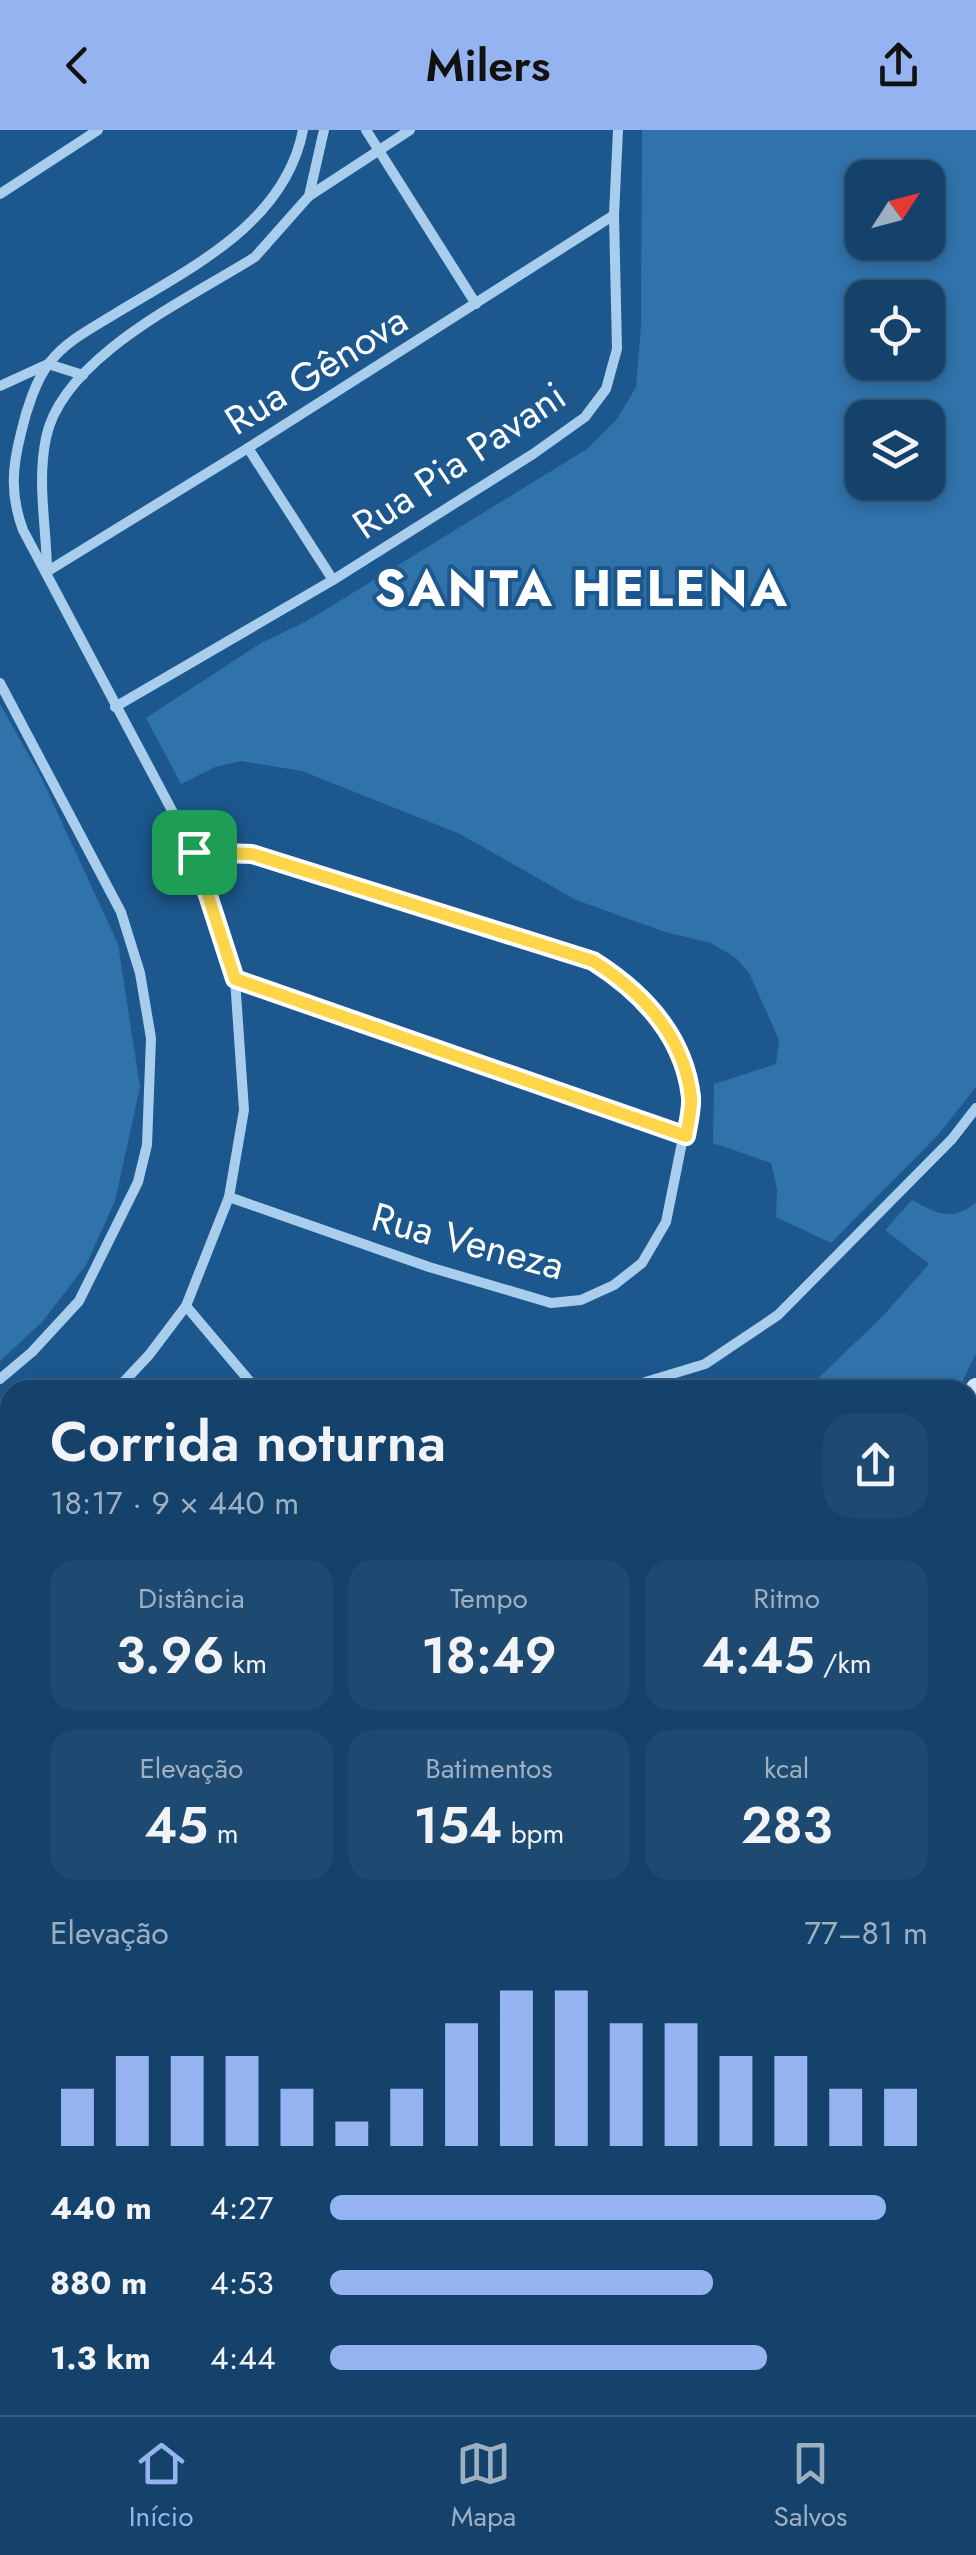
<!DOCTYPE html>
<html lang="pt">
<meta charset="utf-8">
<style>
:root{--surface:#15426a;--page:#1e4970;--text:#f1f3f6;--muted:#9db0c1;--line:#345b7e;--accent:#95b2f1}
body{margin:0;font-family:Jost,sans-serif;background:var(--page);color:var(--text);height:100vh;display:flex;flex-direction:column;font-size:38px;white-space:nowrap}
*{box-sizing:border-box;margin:0}
p{font-size:32px;color:var(--muted)}
.icon{flex:none;width:55px;height:55px;fill:none;stroke:currentColor;stroke-width:2;stroke-linecap:round;stroke-linejoin:round}
.map{position:relative;flex:1;overflow:hidden}
.panel{position:absolute;left:0px;top:1250px;width:978px;height:1035px;display:flex;flex-direction:column;background:var(--surface);border-radius:30px 30px 0 0;box-shadow:0 5px 15px #0003,0 0 0 2px var(--line)}
.panel>*{flex:none}
.needle{width:65px;rotate:54deg}
.buttons{position:absolute;left:845px;top:30px;display:grid;gap:20px}
.buttons a{display:grid;place-items:center;width:100px;height:100px;border-radius:20px;background:var(--surface);box-shadow:0 5px 15px #0003,0 0 0 2px var(--line);font-size:50px}
.pin{position:absolute;display:grid;place-items:center;width:85px;height:85px;color:#fff;margin:-42px;border-radius:20px;box-shadow:0 5px 15px #0006}
.round{display:grid;place-items:center;flex:none;width:105px;height:105px;border-radius:30px;background:var(--page)}
.head{display:flex;align-items:center;justify-content:space-between;height:170px;padding:0 50px}
h1{font-size:55px;font-weight:600;line-height:75px}
.figures{display:grid;grid-template-columns:repeat(3,1fr);gap:15px;height:170px;padding:10px 50px}
.figures div{display:grid;align-content:center;border-radius:25px;background:var(--page);text-align:center}
.figures b{font-size:50px;font-weight:600}
.figures small{font-size:28px;font-weight:400}
.figures p{font-size:28px}
.chart{height:280px;padding:20px 50px}
.chart p{display:flex;justify-content:space-between}
.chart svg{width:100%;height:180px;margin-top:10px;stroke:var(--accent);stroke-width:6}
ul{padding:0 50px;list-style:none;font-size:32px}
li{display:grid;grid-template-columns:160px 120px 1fr;align-items:center;height:75px}
li i{height:25px;border-radius:12px;background:var(--accent)}
header{display:flex;justify-content:space-between;align-items:center;height:130px;padding:0 50px;background:var(--accent);color:#111;font-size:45px;font-weight:600}
.tabs{display:flex;justify-content:space-around;align-items:center;height:140px;border-top:2px solid var(--line);background:var(--surface);font-size:28px;color:var(--muted)}
.tabs a{display:grid;justify-items:center;gap:5px}
.tabs .on{color:var(--accent)}
.map>svg:first-child{display:block}
.green{fill:#3072aa;fill-rule:evenodd}
.water{fill:#497399;stroke:#9ccbef;stroke-width:2.5}
.lines{fill:none;stroke-linecap:round;stroke-linejoin:round}
.street{stroke:#a9ceed;stroke-width:10}
.secondary{stroke:#d6e9f9;stroke-width:20}
.route-casing{stroke:#fff;stroke-width:20}
.route{stroke:#ffd54a;stroke-width:12}
.labels{text-anchor:middle;dominant-baseline:central;stroke-width:8;stroke-linejoin:round;paint-order:stroke}
.street-label{font-size:40px;fill:#fff;stroke:#1c588d}
.district-label{font-size:50px;font-weight:bold;letter-spacing:2.5px;fill:#fff;stroke:#1c588d}
</style>
<header><svg class="icon" aria-label="back" viewBox="0 0 24 24"><path d="M15 5l-7 7 7 7"/></svg>Milers<svg class="icon" aria-label="share" viewBox="0 0 24 24"><path d="M12 15V3M7 8l5-5 5 5M5 13v7h14v-7"/></svg></header>
<div class="map">
<svg width="976" height="2285" viewBox="0 0 976 2285">
<rect width="100%" height="100%" fill="#1c588d"/>
<g class="green">
<path d="M 642,0 L 976,0 L 976,957 L 938,1005 L 831,1113 L 776,1087 L 777,1059 L 771,1033 L 713,1013 L 714,954 L 776,934 L 779,910 L 749,843 L 736,828 L 711,813 L 665,802 L 576,770 L 460,704 L 302,641 L 241,631 L 215,637 L 181,654 L 146,588 L 261,513 L 307,491 L 587,319 L 617,289 L 636,257 L 641,196 ZM 862,48 L 928,48 L 928,112 L 862,112 ZM 862,168 L 928,168 L 928,232 L 862,232 ZM 862,288 L 928,288 L 928,352 L 862,352 Z"/>
<polygon points="0,574 41,647 118,814 140,957 115,1071 86,1135 43,1191 0,1231"/>
<path d="M 912,1070 C 936,1083 953,1093 976,1072 L 976,1223 L 960,1256 L 956,1260 L 806,1260 L 883,1186 L 929,1134 L 885,1100 Z"/>
<polygon points="0,1847 10,1868 10,2120 0,2114"/>
<polygon points="0,2250 10,2254 10,2275 73,2275 101,2285 0,2285"/>
<polygon points="968,2261 976,2267 976,2285 523,2285 523,2275 968,2275"/>
<polygon points="344,2275 445,2275 445,2285 334,2285"/>
</g>
<polygon class="water" points="976,1363 976,1471 968,1483 968,1370"/>
<g class="lines">
<g class="street">
<polyline points="366,0 476,174"/>
<polyline points="0,64 98,0"/>
<polyline points="309,66 410,0"/>
<polyline points="0,256 48,234 83,245"/>
<polyline points="248,318 333,450"/>
<path d="M 47,438 C 46,394 37,352 46,308 C 62,227 190,168 255,127 L 309,66 L 324,0"/>
<polyline points="48,441 248,318 614,85"/>
<polyline points="0,553 121,782 140,843 151,908 147,1015 138,1052 79,1171 32,1222 0,1249"/>
<polyline points="115,577 333,450 533,324 585,287 606,259 617,219 614,85 618,0"/>
<polyline points="194,722 252,725 593,831 630,855 663,892 679,927 691,968 666,1092 642,1133 614,1155 581,1170 551,1173 429,1137 229,1067"/>
<polyline points="235,849 686,1007"/>
<polyline points="186,1176 257,1260"/>
<path d="M 116,1260 L 149,1225 L 186,1176 L 229,1067 L 244,980 L 235,849 L 194,722 L 23,400 C 10,365 12,338 21,303 C 26,281 36,249 50,232 C 67,210 94,197 118,182 C 192,137 285,93 303,0"/>
<polyline points="619,1260 705,1234 778,1185 952,1009 976,978"/>
<polyline points="0,1354 10,1349"/>
<polyline points="0,1510 10,1525"/>
<polyline points="968,1568 976,1572"/>
<polyline points="0,1792 10,1794"/>
</g>
<g class="secondary">
<polyline points="968,1272 976,1258"/>
<polyline points="0,2145 10,2150"/>
</g>
</g>
<g class="lines">
<defs>
<path id="route" d="M 194,722 L 252,724 L 593,831 C 642,862 684,906 691,967 C 692,979 688,994 686,1006 L 235,849 Z"/>
</defs>
<use href="#route" class="route-casing"/>
<use href="#route" class="route"/>
</g>
<g class="labels">
<g class="street-label">
<text transform="translate(316 240) rotate(-32)">Rua Gênova</text>
<text transform="translate(459 330) rotate(-34)">Rua Pia Pavani</text>
<text transform="translate(468 1111) rotate(15)">Rua Veneza</text>
</g>
<g class="district-label">
<text x="582" y="458">SANTA HELENA</text>
</g>
</g>
</svg>
<div class="buttons">
<a><svg class="needle" viewBox="-14 -14 28 28"><path d="M0-13l5 13h-10z" fill="#e53935"/><path d="M0 13l5-13h-10z" fill="#9db0c1"/></svg></a>
<a><svg class="icon" aria-label="locate" viewBox="0 0 24 24"><circle cx="12" cy="12" r="6"/><path d="M12 2v4M12 18v4M2 12h4M18 12h4"/></svg></a>
<a><svg class="icon" aria-label="layers" viewBox="0 0 24 24"><path d="M12 4l9 5-9 5-9-5zM3 14l9 5 9-5"/></svg></a>
</div>
<div class="pin" style="left:194px;top:722px;background:#1e9e55"><svg class="icon" aria-label="arrive" viewBox="0 0 24 24"><path d="M6 21V4h12l-3 4 3 4H6"/></svg></div>
<section class="panel">
<div class="head"><div><h1>Corrida noturna</h1><p>18:17 · 9 × 440 m</p></div><a class="round"><svg class="icon" aria-label="share" viewBox="0 0 24 24"><path d="M12 15V3M7 8l5-5 5 5M5 13v7h14v-7"/></svg></a></div>
<div class="figures">
<div><p>Distância</p><b>3.96<small> km</small></b></div>
<div><p>Tempo</p><b>18:49</b></div>
<div><p>Ritmo</p><b>4:45<small> /km</small></b></div>
</div>
<div class="figures">
<div><p>Elevação</p><b>45<small> m</small></b></div>
<div><p>Batimentos</p><b>154<small> bpm</small></b></div>
<div><p>kcal</p><b>283</b></div>
</div>
<div class="chart"><p><span>Elevação</span>77–81 m</p>
<svg viewBox="0 0 160 44" preserveAspectRatio="none"><path d="M5 44V30M15 44V22M25 44V22M35 44V22M45 44V30M55 44V38M65 44V30M75 44V14M85 44V6M95 44V6M105 44V14M115 44V14M125 44V22M135 44V22M145 44V30M155 44V30"/></svg>
</div>
<ul>
<li><b>440 m</b>4:27<i style="width:93%"></i></li>
<li><b>880 m</b>4:53<i style="width:64%"></i></li>
<li><b>1.3 km</b>4:44<i style="width:73%"></i></li>
</ul>
</section>
</div>
<nav class="tabs">
<a class="on"><svg class="icon" aria-label="home" viewBox="0 0 24 24"><path d="M3 11l9-7 9 7M6 9v11h12V9"/></svg>Início</a>
<a><svg class="icon" aria-label="map" viewBox="0 0 24 24"><path d="M3 6l6-2 6 2 6-2v14l-6 2-6-2-6 2zM9 4v14M15 6v14"/></svg>Mapa</a>
<a><svg class="icon" aria-label="saved" viewBox="0 0 24 24"><path d="M7 4h10v16l-5-4-5 4z"/></svg>Salvos</a>
</nav>
